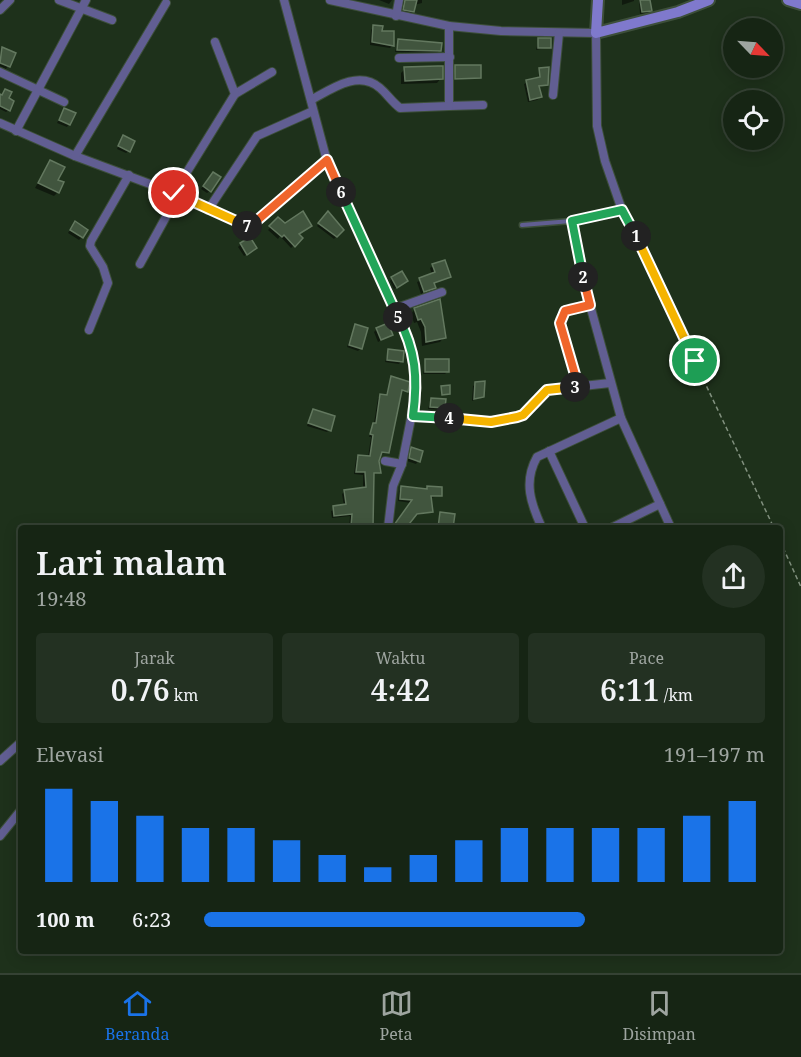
<!DOCTYPE html>
<html lang="id">
<meta charset="utf-8">
<style>
:root{--surface:#162514;--page:#233122;--text:#f1f3f6;--muted:#9ea5a0;--line:#354234;--accent:#1a73e8}
body{margin:0;font-family:"Noto Serif",serif;background:var(--page);color:var(--text);height:100vh;display:flex;flex-direction:column;font-size:22px;white-space:nowrap}
*{box-sizing:border-box;margin:0}
p{font-size:20px;color:var(--muted)}
.icon{flex:none;width:33px;height:33px;fill:none;stroke:currentColor;stroke-width:2;stroke-linecap:round;stroke-linejoin:round}
.map{position:relative;flex:1;overflow:hidden}
.side{position:absolute;left:18px;top:525px;width:765px;height:429px;display:flex;flex-direction:column;background:var(--surface);border-radius:6px;box-shadow:0 3px 15px #0003,0 0 0 2px var(--line)}
.side>*{flex:none}
.needle{width:39px;rotate:115deg}
.tools{position:absolute;left:723px;top:18px;display:grid;gap:12px}
.tools a{display:grid;place-items:center;width:60px;height:60px;border-radius:50%;background:var(--surface);box-shadow:0 3px 15px #0003,0 0 0 2px var(--line);font-size:30px}
.pin{position:absolute;display:grid;place-items:center;width:51px;height:51px;color:#fff;margin:-26px;border:3px solid #fff;border-radius:50%;box-shadow:0 2px 6px #0007}
.km{position:absolute;width:30px;height:30px;margin:-15px;border-radius:50%;background:#222;color:#fff;font-size:16px;line-height:30px;text-align:center}
.round{display:grid;place-items:center;flex:none;width:63px;height:63px;border-radius:32px;background:var(--page)}
.headline{display:flex;align-items:center;justify-content:space-between;height:102px;padding:0 18px}
h1{font-size:33px;font-weight:600;line-height:45px}
.figures{display:grid;grid-template-columns:repeat(3,1fr);gap:9px;height:102px;padding:6px 18px}
.figures div{display:grid;align-content:center;border-radius:6px;background:var(--page);text-align:center}
.figures b{font-size:30px;font-weight:600}
.figures small{font-size:16px;font-weight:400}
.figures p{font-size:16px}
.chart{height:168px;padding:12px 18px}
.chart p{display:flex;justify-content:space-between}
.chart svg{width:100%;height:108px;margin-top:6px;stroke:var(--accent);stroke-width:6}
ul{padding:0 18px;list-style:none;font-size:20px}
li{display:grid;grid-template-columns:96px 72px 1fr;align-items:center;height:45px}
li i{height:15px;border-radius:8px;background:var(--accent)}
.dock{display:flex;justify-content:space-around;align-items:center;height:84px;border-top:2px solid var(--line);background:var(--surface);font-size:16px;color:var(--muted)}
.dock a{display:grid;justify-items:center;gap:3px}
.dock .active{color:var(--accent)}
.map>svg:first-child{display:block}
.shadow{fill:#0007}
.building{fill:#41553e;stroke:#63785f;stroke-width:1.5}
.lines{fill:none;stroke-linecap:round;stroke-linejoin:round}
.lane-casing{stroke:#3d4f3a;stroke-width:7}
.street-casing{stroke:#3d4f3a;stroke-width:10}
.secondary-casing{stroke:#3d4f3a;stroke-width:14}
.path{stroke:#82917f;stroke-width:1.5;stroke-dasharray:4.5 3;stroke-linecap:butt}
.lane{stroke:#615e92;stroke-width:4}
.street{stroke:#615e92;stroke-width:8}
.secondary{stroke:#7f79cc;stroke-width:10}
.split-1-casing{stroke:#fff;stroke-width:12}
.split-2-casing{stroke:#fff;stroke-width:12}
.split-3-casing{stroke:#fff;stroke-width:12}
.split-4-casing{stroke:#fff;stroke-width:12}
.split-5-casing{stroke:#fff;stroke-width:12}
.split-6-casing{stroke:#fff;stroke-width:12}
.split-7-casing{stroke:#fff;stroke-width:12}
.split-8-casing{stroke:#fff;stroke-width:12}
.split-1{stroke:#f5b400;stroke-width:8}
.split-2{stroke:#22a559;stroke-width:8}
.split-3{stroke:#f0652b;stroke-width:8}
.split-4{stroke:#f5b400;stroke-width:8}
.split-5{stroke:#22a559;stroke-width:8}
.split-6{stroke:#22a559;stroke-width:8}
.split-7{stroke:#f0652b;stroke-width:8}
.split-8{stroke:#f5b400;stroke-width:8}
</style>
<div class="map">
<svg width="801" height="973" viewBox="0 0 801 973">
<rect width="100%" height="100%" fill="#1e311b"/>
<g class="shadow">
<polygon points="379,0 392,0 389,4"/>
<polygon points="402,0 422,0 422,3 414,5 411,14 402,12"/>
<polygon points="622,0 634,0 634,1 622,5"/>
<polygon points="639,0 649,0 651,10 648,13 640,14"/>
<polygon points="374,27 393,45 390,48 370,45 371,30"/>
<polygon points="539,39 549,47 536,50"/>
<polygon points="398,41 440,50 437,53 395,52"/>
<polygon points="2,48 8,66 6,69 0,66"/>
<polygon points="456,67 480,77 453,80"/>
<polygon points="405,69 441,78 437,83 401,84 401,73"/>
<polygon points="540,69 546,84 538,88 540,97 537,100 528,102 524,84 538,79"/>
<polygon points="0,98 7,99 9,110 6,112 0,109"/>
<polygon points="63,112 69,124 67,127 57,123"/>
<polygon points="121,140 129,151 126,153 117,149"/>
<polygon points="50,161 58,192 54,196 35,188"/>
<polygon points="210,176 210,191 207,193 201,189"/>
<polygon points="328,214 342,230 334,239 317,226"/>
<polygon points="278,219 301,238 291,248 280,236 278,239 268,230"/>
<polygon points="73,226 82,237 79,240 68,233"/>
<polygon points="241,244 253,251 244,256 238,247"/>
<polygon points="433,266 450,276 433,284 431,290 421,294 417,282 432,275 430,268"/>
<polygon points="392,278 404,283 394,289 390,281"/>
<polygon points="439,301 444,337 440,342 422,346 421,332 417,322 414,323 411,314 415,309"/>
<polygon points="355,326 361,348 358,351 347,347"/>
<polygon points="377,329 391,335 378,342 374,332"/>
<polygon points="389,351 401,361 399,364 385,362"/>
<polygon points="426,361 448,371 445,374 423,374"/>
<polygon points="392,377 408,381 406,391 400,393 388,452 380,454 379,473 372,475 371,528 349,528 350,516 332,518 331,511 344,506 342,494 345,491 363,489 363,475 354,474 356,459 358,456 368,457 371,437 369,437 374,423 378,398 386,396"/>
<polygon points="476,384 482,396 472,401 473,386"/>
<polygon points="431,400 444,408 441,410 428,409"/>
<polygon points="313,411 329,430 327,432 307,426"/>
<polygon points="412,449 418,461 416,464 407,461"/>
<polygon points="428,487 440,496 430,498 431,512 413,516 404,528 394,528 411,503 398,501 399,491 402,488 425,490"/>
</g>
<g class="building">
<polygon points="405,0 417,0 414,12 403,10"/>
<polygon points="640,0 650,0 652,11 642,12"/>
<polygon points="373,25 383,26 382,31 394,31 394,46 372,42"/>
<rect x="538" y="38" width="13" height="10"/>
<polygon points="398,39 442,43 441,51 397,50"/>
<polygon points="2,47 16,53 10,67 0,63"/>
<polygon points="455,65 481,65 481,78 455,79"/>
<polygon points="438,66 443,66 443,79 405,81 404,67"/>
<polygon points="549,67 548,85 539,86 542,97 530,100 526,80 540,77 539,68"/>
<polygon points="5,89 12,92 9,98 14,101 10,111 0,106 0,94 2,95"/>
<polygon points="64,108 76,113 70,125 59,120"/>
<polygon points="123,135 135,141 130,152 118,146"/>
<polygon points="50,160 65,167 58,180 64,182 59,193 38,183"/>
<polygon points="213,172 221,177 211,192 203,186"/>
<polygon points="303,211 312,226 299,234 303,238 295,247 284,235 282,237 269,226 278,217 285,223"/>
<polygon points="328,211 344,230 337,237 318,223"/>
<polygon points="75,221 88,230 83,238 70,230"/>
<polygon points="250,237 257,248 247,255 240,243"/>
<polygon points="445,260 451,277 434,283 436,288 424,292 419,278 435,272 432,264"/>
<polygon points="402,271 408,281 397,288 391,277"/>
<polygon points="440,299 446,338 426,342 425,327 421,319 418,320 414,308"/>
<polygon points="388,323 393,335 381,340 376,328"/>
<polygon points="355,324 368,328 362,349 349,345"/>
<polygon points="388,349 404,351 403,362 387,360"/>
<rect x="425" y="359" width="24" height="13"/>
<polygon points="391,376 410,382 408,392 402,390 389,453 382,452 379,461 381,473 374,473 373,528 351,526 352,514 334,516 333,506 346,504 344,490 366,487 365,472 356,472 358,455 370,456 373,435 370,434 373,423 376,423 380,394 387,395"/>
<polygon points="485,381 484,397 474,399 475,382"/>
<polygon points="450,385 450,394 442,395 441,386"/>
<polygon points="431,398 446,399 445,408 430,407"/>
<polygon points="313,409 335,416 331,431 308,423"/>
<polygon points="411,447 423,451 420,462 409,458"/>
<polygon points="401,486 427,489 427,486 442,487 442,496 431,496 433,512 417,514 406,528 394,525 412,500 400,499"/>
<polygon points="440,512 455,514 453,528 438,528"/>
</g>
<g class="lines">
<defs>
<polyline id="lane" points="522,225 571,221"/>
<g id="street">
<polyline points="59,0 112,20"/>
<polyline points="284,0 327,161 408,336 417,388 402,464 393,486 388,528"/>
<path d="M 330,0 L 449,26 L 501,31 L 596,33 L 597,126 L 605,161 L 622,210 L 572,221 L 590,305 L 621,418 L 537,457 C 523,482 531,504 542,528"/>
<polyline points="0,10 10,0"/>
<polyline points="396,16 399,0"/>
<polyline points="449,26 449,106 483,105"/>
<polyline points="399,58 450,57"/>
<polyline points="0,72 64,102"/>
<polyline points="235,94 272,72"/>
<polyline points="553,95 559,33"/>
<path d="M 311,100 C 331,89 359,69 380,88 C 387,94 392,102 400,108 L 449,106"/>
<polyline points="0,123 75,156 174,193 247,226 253,224 327,161"/>
<polyline points="16,131 86,0"/>
<polyline points="75,156 166,3"/>
<polyline points="174,193 235,94 215,42"/>
<polyline points="208,210 257,136 313,111"/>
<polyline points="140,264 178,195"/>
<polyline points="394,309 442,292"/>
<polyline points="89,330 108,283 103,267 90,246 91,241 129,175"/>
<polyline points="578,387 560,319 571,308 590,305"/>
<polyline points="413,416 491,422 523,415 547,390 610,383"/>
<polyline points="621,418 671,528"/>
<polyline points="549,451 585,528"/>
<polyline points="385,461 402,464"/>
<polyline points="611,528 660,504"/>
<polyline points="0,761 21,742"/>
<polyline points="0,836 21,810"/>
</g>
<g id="secondary">
<polyline points="598,0 596,33 678,12 709,0"/>
<polyline points="788,0 801,4"/>
</g>
</defs>
<use href="#lane" class="lane-casing"/>
<use href="#street" class="street-casing"/>
<use href="#secondary" class="secondary-casing"/>
<g class="path">
<polyline points="626,217 774,528"/>
<polyline points="780,541 801,587"/>
</g>
<use href="#lane" class="lane"/>
<use href="#street" class="street"/>
<use href="#secondary" class="secondary"/>
</g>
<g class="lines">
<defs>
<polyline id="split-1" points="636,236 695,361"/>
<polyline id="split-2" points="583,277 572,221 622,210 636,236"/>
<polyline id="split-3" points="575,387 578,387 576,378 560,323 565,311 590,305 583,277"/>
<polyline id="split-4" points="449,418 491,422 517,417 523,415 547,390 575,387"/>
<path id="split-5" d="M 398,317 C 416,351 418,378 413,416 L 449,418"/>
<polyline id="split-6" points="341,192 398,317"/>
<polyline id="split-7" points="247,226 253,224 327,160 341,192"/>
<polyline id="split-8" points="174,193 247,226"/>
</defs>
<use href="#split-1" class="split-1-casing"/>
<use href="#split-2" class="split-2-casing"/>
<use href="#split-3" class="split-3-casing"/>
<use href="#split-4" class="split-4-casing"/>
<use href="#split-5" class="split-5-casing"/>
<use href="#split-6" class="split-6-casing"/>
<use href="#split-7" class="split-7-casing"/>
<use href="#split-8" class="split-8-casing"/>
<use href="#split-1" class="split-1"/>
<use href="#split-2" class="split-2"/>
<use href="#split-3" class="split-3"/>
<use href="#split-4" class="split-4"/>
<use href="#split-5" class="split-5"/>
<use href="#split-6" class="split-6"/>
<use href="#split-7" class="split-7"/>
<use href="#split-8" class="split-8"/>
</g>
</svg>
<div class="tools">
<a><svg class="needle" viewBox="-14 -14 28 28"><path d="M0-13l5 13h-10z" fill="#e53935"/><path d="M0 13l5-13h-10z" fill="#9ea5a0"/></svg></a>
<a><svg class="icon" aria-label="locate" viewBox="0 0 24 24"><circle cx="12" cy="12" r="6"/><path d="M12 2v4M12 18v4M2 12h4M18 12h4"/></svg></a>
</div>
<div class="pin" style="left:695px;top:361px;background:#1e9e55"><svg class="icon" aria-label="arrive" viewBox="0 0 24 24"><path d="M6 21V4h12l-3 4 3 4H6"/></svg></div>
<div class="pin" style="left:174px;top:193px;background:#d93025"><svg class="icon" aria-label="check" viewBox="0 0 24 24"><path d="M5 12l5 5 9-10"/></svg></div>
<b class="km" style="left:636px;top:236px">1</b>
<b class="km" style="left:583px;top:277px">2</b>
<b class="km" style="left:575px;top:387px">3</b>
<b class="km" style="left:449px;top:418px">4</b>
<b class="km" style="left:398px;top:317px">5</b>
<b class="km" style="left:341px;top:192px">6</b>
<b class="km" style="left:247px;top:226px">7</b>
<section class="side">
<div class="headline"><div><h1>Lari malam</h1><p>19:48</p></div><a class="round"><svg class="icon" aria-label="share" viewBox="0 0 24 24"><path d="M12 15V3M7 8l5-5 5 5M5 13v7h14v-7"/></svg></a></div>
<div class="figures">
<div><p>Jarak</p><b>0.76<small> km</small></b></div>
<div><p>Waktu</p><b>4:42</b></div>
<div><p>Pace</p><b>6:11<small> /km</small></b></div>
</div>
<div class="chart"><p><span>Elevasi</span>191–197 m</p>
<svg viewBox="0 0 160 44" preserveAspectRatio="none"><path d="M5 44V6M15 44V11M25 44V17M35 44V22M45 44V22M55 44V27M65 44V33M75 44V38M85 44V33M95 44V27M105 44V22M115 44V22M125 44V22M135 44V22M145 44V17M155 44V11"/></svg>
</div>
<ul>
<li><b>100 m</b>6:23<i style="width:68%"></i></li>
</ul>
</section>
</div>
<nav class="dock">
<a class="active"><svg class="icon" aria-label="home" viewBox="0 0 24 24"><path d="M3 11l9-7 9 7M6 9v11h12V9"/></svg>Beranda</a>
<a><svg class="icon" aria-label="map" viewBox="0 0 24 24"><path d="M3 6l6-2 6 2 6-2v14l-6 2-6-2-6 2zM9 4v14M15 6v14"/></svg>Peta</a>
<a><svg class="icon" aria-label="saved" viewBox="0 0 24 24"><path d="M7 4h10v16l-5-4-5 4z"/></svg>Disimpan</a>
</nav>
